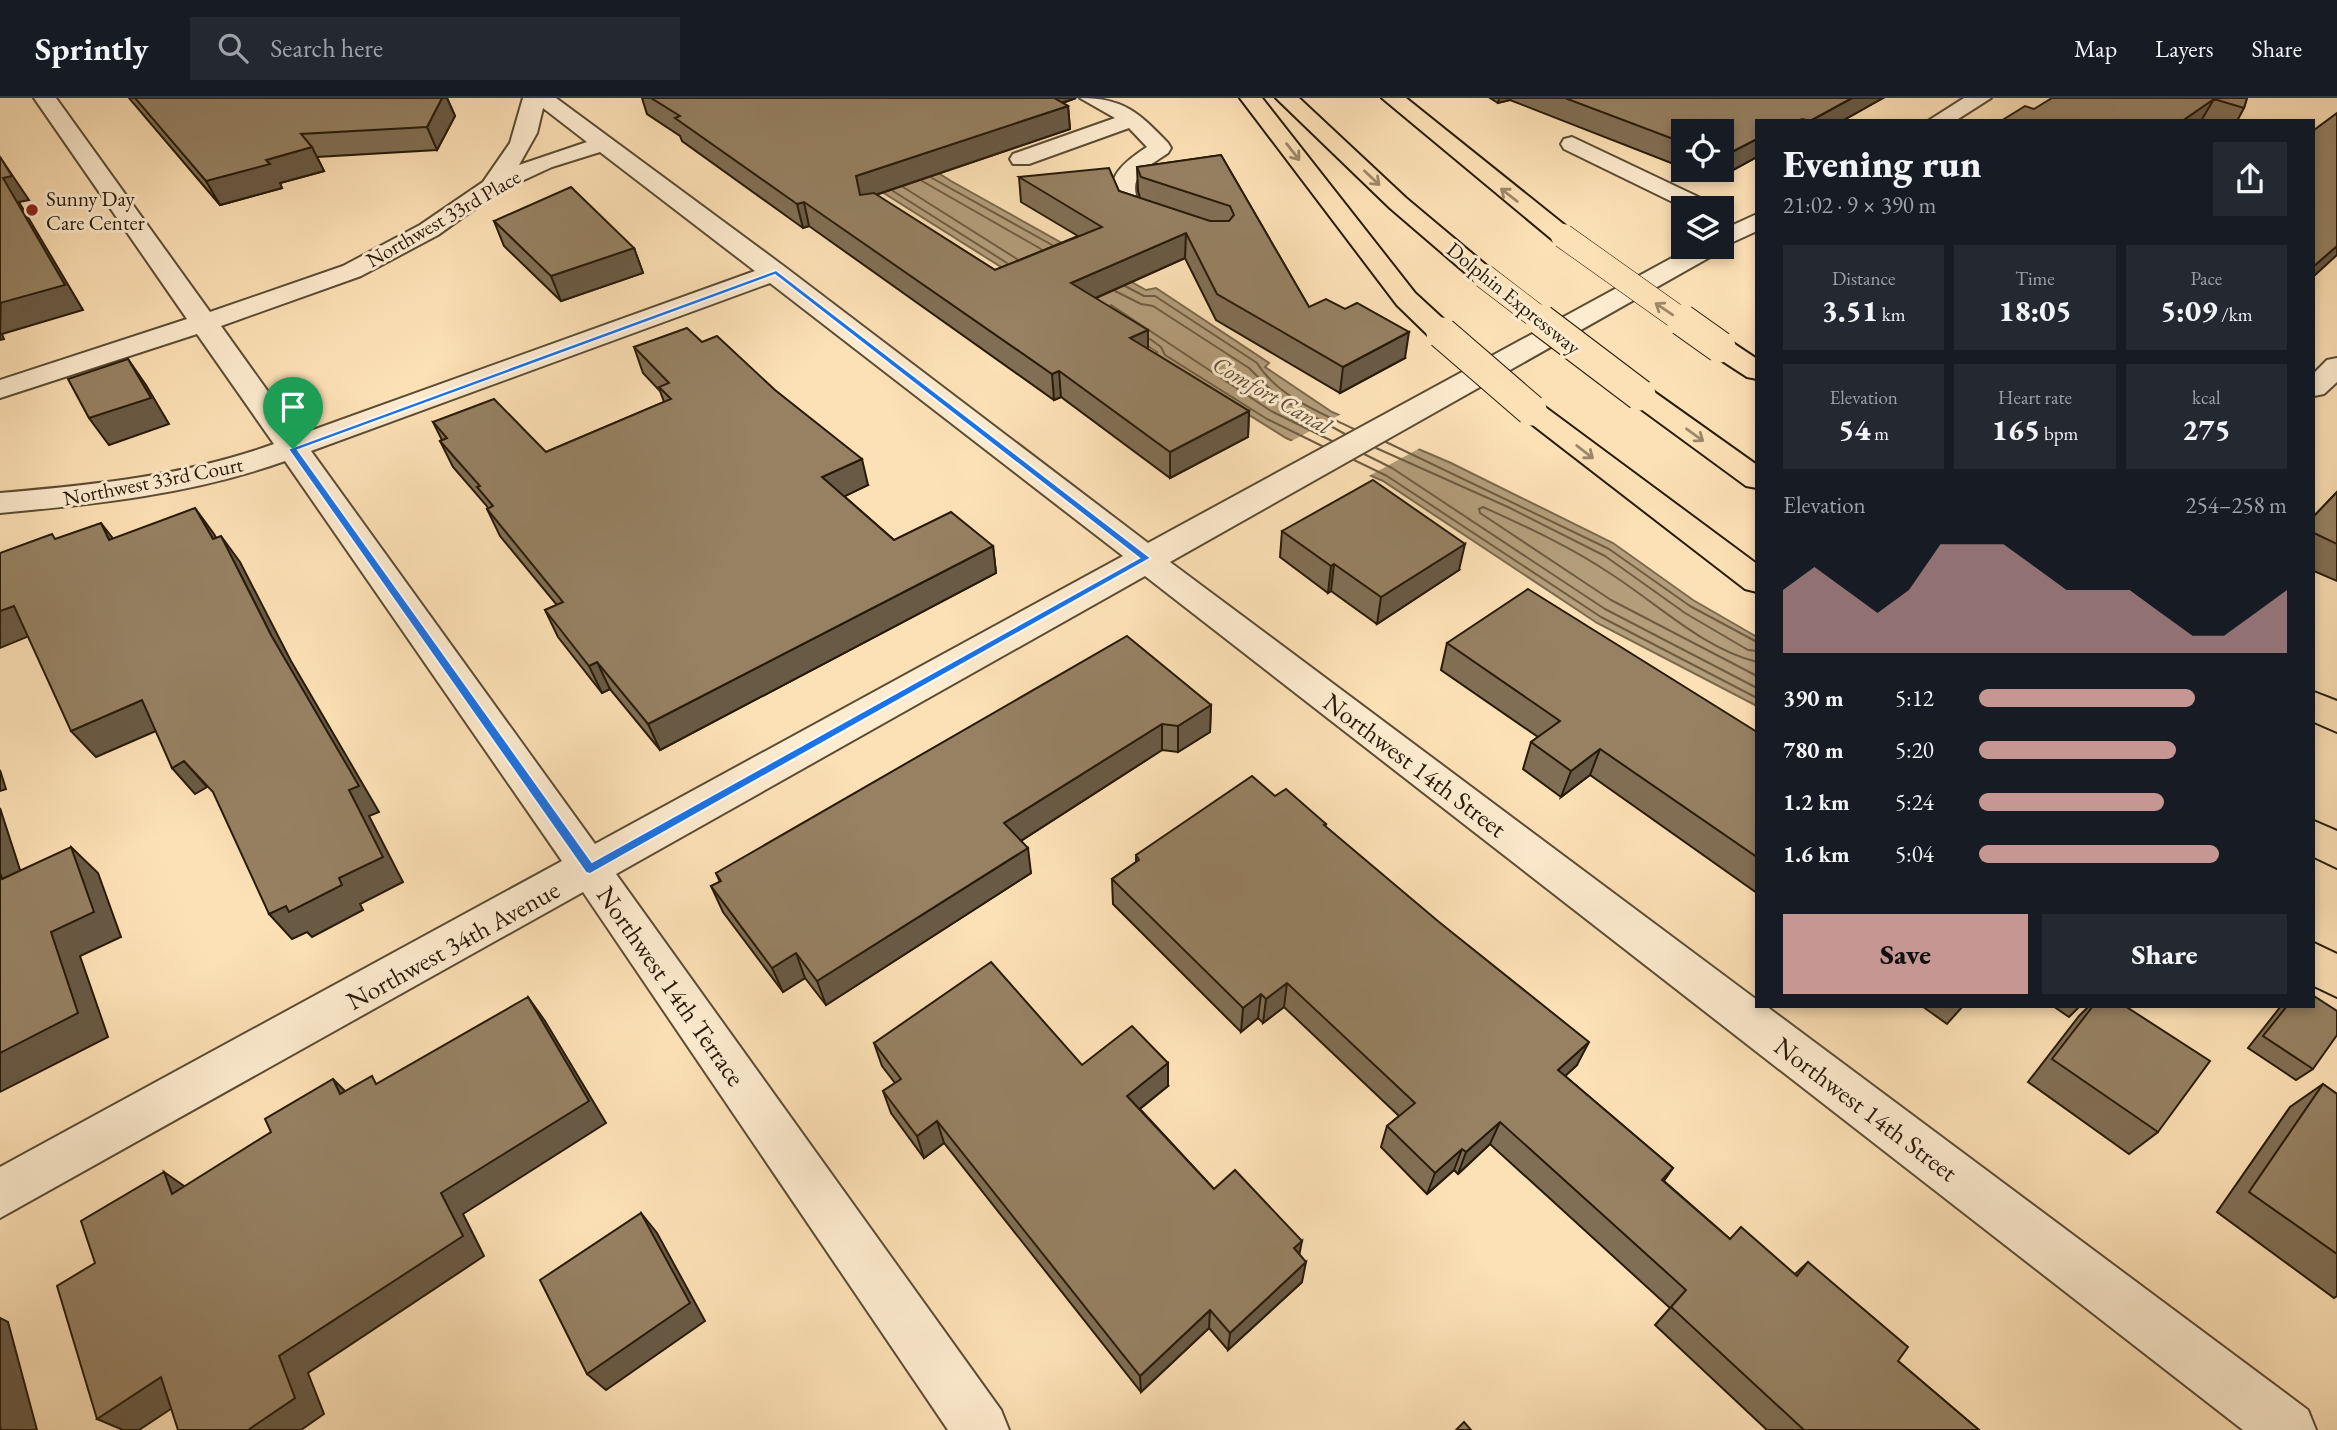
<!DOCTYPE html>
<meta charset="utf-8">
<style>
:root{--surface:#171b24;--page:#242831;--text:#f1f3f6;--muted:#9ea1a6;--line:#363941;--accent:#c59692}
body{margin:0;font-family:"EB Garamond",serif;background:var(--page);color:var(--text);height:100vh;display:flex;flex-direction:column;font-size:26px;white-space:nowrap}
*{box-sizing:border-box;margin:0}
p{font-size:23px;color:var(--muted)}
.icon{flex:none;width:38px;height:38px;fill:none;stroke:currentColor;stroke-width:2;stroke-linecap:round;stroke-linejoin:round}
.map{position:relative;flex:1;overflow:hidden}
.sheet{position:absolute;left:1755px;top:21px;width:560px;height:889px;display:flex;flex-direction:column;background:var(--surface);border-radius:0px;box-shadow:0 4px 10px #0003}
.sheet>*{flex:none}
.buttons{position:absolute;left:1671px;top:21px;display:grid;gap:14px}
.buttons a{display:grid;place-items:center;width:63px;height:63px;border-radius:0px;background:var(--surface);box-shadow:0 4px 10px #0003;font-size:35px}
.pin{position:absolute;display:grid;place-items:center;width:60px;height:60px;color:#fff;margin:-72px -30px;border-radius:50% 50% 50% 0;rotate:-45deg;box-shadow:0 0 7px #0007}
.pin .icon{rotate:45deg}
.round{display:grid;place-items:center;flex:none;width:74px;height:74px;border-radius:0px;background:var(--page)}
.head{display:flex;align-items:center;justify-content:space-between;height:119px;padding:0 28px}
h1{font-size:38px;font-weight:800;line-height:52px}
.stats{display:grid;grid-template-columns:repeat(3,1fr);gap:10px;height:119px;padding:7px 28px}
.stats div{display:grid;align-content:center;border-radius:0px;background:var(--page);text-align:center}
.stats b{font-size:30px;font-weight:800}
.stats small{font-size:19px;font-weight:400}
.stats p{font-size:19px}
.chart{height:196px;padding:14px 28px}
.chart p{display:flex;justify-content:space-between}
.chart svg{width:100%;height:126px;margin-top:7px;fill:var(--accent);opacity:.7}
.cta{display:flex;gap:14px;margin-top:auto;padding:14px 28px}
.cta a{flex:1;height:80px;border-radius:0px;background:var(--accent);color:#111;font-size:28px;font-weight:800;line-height:80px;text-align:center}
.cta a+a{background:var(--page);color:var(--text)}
ul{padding:0 28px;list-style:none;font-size:23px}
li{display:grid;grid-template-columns:112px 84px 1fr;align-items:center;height:52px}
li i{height:18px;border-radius:9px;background:var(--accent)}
header{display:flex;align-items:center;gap:42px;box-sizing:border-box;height:98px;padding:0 35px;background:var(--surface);border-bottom:2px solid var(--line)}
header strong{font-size:33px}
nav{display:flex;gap:38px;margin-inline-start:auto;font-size:24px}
.search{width:490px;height:63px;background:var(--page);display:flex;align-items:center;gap:18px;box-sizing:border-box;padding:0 24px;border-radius:0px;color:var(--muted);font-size:26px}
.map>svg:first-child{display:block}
.water{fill:#b49d7b;stroke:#7c694d;stroke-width:2}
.pier{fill:#fde1b6}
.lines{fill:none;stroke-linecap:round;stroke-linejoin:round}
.shore{stroke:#6e5c42;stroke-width:2}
.minor-casing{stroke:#5c4c34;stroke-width:4}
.highway-casing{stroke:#271a09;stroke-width:4}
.minor{fill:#feecd0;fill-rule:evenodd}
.highway{fill:#fde1b6;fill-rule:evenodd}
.highway-bridge-far1-casing{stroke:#271a09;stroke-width:25;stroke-linecap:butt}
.highway-bridge-casing{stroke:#271a09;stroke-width:33;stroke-linecap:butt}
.highway-bridge-far1{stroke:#fde1b6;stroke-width:24}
.highway-bridge{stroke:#fde1b6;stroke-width:31}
.wall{fill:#816f55;stroke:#271a09;stroke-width:2}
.shaded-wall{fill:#695a45;stroke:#271a09;stroke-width:2}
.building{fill:#968163;stroke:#271a09;stroke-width:2}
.oneway{stroke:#9d8768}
.route{fill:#1a73e8;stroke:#fff;stroke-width:2;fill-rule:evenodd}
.poi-dot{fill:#8f2418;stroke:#feecd0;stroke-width:2.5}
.labels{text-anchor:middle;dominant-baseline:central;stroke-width:6;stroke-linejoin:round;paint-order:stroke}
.far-poi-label{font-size:21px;fill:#271a09;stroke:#feecd0;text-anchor:start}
.far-street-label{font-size:21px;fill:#271a09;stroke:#feecd0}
.far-water-label{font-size:23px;font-style:italic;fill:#5f4e37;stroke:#feecd0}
.street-label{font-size:26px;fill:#271a09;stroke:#feecd0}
</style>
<header>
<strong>Sprintly</strong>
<div class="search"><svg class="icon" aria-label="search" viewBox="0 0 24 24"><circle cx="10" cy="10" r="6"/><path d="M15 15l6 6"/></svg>Search here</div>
<nav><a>Map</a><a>Layers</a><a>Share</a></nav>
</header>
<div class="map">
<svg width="2337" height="1332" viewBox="0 0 2337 1332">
<rect width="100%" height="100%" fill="#fde1b6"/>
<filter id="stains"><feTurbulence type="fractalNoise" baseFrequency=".00286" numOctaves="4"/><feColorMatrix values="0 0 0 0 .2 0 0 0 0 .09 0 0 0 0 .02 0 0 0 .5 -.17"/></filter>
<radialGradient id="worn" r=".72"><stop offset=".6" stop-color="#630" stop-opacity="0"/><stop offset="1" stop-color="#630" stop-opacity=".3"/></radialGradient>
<polygon class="water" points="837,11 951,83 1146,192 1156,190 1269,265 1265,269 1332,314 1451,365 1613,445 1693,502 1757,539 1757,608 1597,525 1383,383 1286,340 1156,259 1157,254 1107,222 1028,186 879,92"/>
<polygon class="pier" points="1343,315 1422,349 1367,379 1288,345"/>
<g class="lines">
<g class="shore">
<polyline points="932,80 1052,147"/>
<polyline points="922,83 1041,151"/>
<polyline points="903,89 1017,161"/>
<polyline points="893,93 1007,165"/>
<path d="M 1125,188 L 1144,198 L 1155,198 L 1257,265 C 1277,298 1321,315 1354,331"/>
<polyline points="1115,193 1141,206 1153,208 1249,270 1278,299 1345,336"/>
<polyline points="1111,207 1271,313 1332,343"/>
<polyline points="1150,241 1161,249 1165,257 1267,321 1322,348"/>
<polyline points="1386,344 1609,451 1690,508 1757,544"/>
<polyline points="1376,350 1508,409 1605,458 1685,515 1748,552 1757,553"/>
<polyline points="1364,356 1392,370 1605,511 1757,590"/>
<polyline points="1354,362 1387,378 1601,519 1757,600"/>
<path d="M 1757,564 C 1702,550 1658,506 1611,476 C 1571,449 1527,429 1483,409 L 1479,411 L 1480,415 L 1611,502 L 1757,578"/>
</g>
<defs>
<g id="minor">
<path d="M 34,0 L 56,0 L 210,214 L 343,168 L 420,127 L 483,84 L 510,45 L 523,0 L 556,0 L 785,169 L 1148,445 L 1692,149 L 1722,149 L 1722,132 L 1757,116 L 1757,133 L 1722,149 L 1719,154 L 1170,464 L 1757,902 L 1757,908 L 1766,908 L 2308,1312 L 2316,1332 L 2243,1332 L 1145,478 L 616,776 L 1001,1312 L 1009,1332 L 948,1332 L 583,794 L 0,1120 L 0,1069 L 562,763 L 285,363 C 194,396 96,406 0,415 L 0,395 C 93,387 186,378 274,346 L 197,236 L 0,300 L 0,282 L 187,221 ZM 543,10 L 587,44 L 519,67 L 537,35 ZM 600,54 L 755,173 L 299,337 L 221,228 L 361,178 L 438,137 L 498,94 L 552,69 ZM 770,185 L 1123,458 L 595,746 L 311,353 Z"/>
<path d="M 1080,0 C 1124,0 1139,15 1168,45 L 1171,50 L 1168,55 C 1148,69 1126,78 1139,105 L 1171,118 L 1174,123 L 1171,128 L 1153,128 L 1121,115 C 1099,84 1121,66 1147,49 L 1129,30 L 1029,66 L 1013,66 L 1010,61 L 1013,56 L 1115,20 Z"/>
<polygon points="1964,0 1991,0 1955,23 1928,23"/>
<polygon points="1572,39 1711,105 1715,110 1685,110 1564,51 1561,46 1564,41"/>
<polygon points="2337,260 2337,284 2324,296 2314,298 2314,275 2327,262"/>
</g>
<g id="highway">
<polygon points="1240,0 1262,0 1415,195 1452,229 1456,235 1452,241 1432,241 1397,207"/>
<polygon points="1276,0 1299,0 1406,100 1493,173 1497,178 1493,183 1475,183 1390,110"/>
<polygon points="1382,0 1406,0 1572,133 1575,138 1572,143 1554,143"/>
<polygon points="1720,241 1730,243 1757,261 1757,281 1747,279 1710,255 1706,249 1710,243"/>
<polygon points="1640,288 1650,291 1757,367 1757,390 1746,388 1630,303 1626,297 1630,291"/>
<polygon points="1531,303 1541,306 1757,466 1757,494 1745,491 1521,318 1516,312 1521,306"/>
<polygon points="2314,594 2337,603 2337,634 2314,624"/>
<polygon points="2314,723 2337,733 2337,770 2314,759"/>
<polygon points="2314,845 2337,856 2337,899 2314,888"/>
</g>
</defs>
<use href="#minor" class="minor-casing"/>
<use href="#highway" class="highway-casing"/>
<use href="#minor" class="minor"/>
<use href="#highway" class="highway"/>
<defs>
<g id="highway-bridge-far1">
<polyline points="1563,138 1684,224"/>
<polyline points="1484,178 1544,224"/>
</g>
<g id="highway-bridge">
<polyline points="1541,222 1640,297"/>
<polyline points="1682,222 1720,249"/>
<polyline points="1442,235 1531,312"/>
</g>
</defs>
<use href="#highway-bridge-far1" class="highway-bridge-far1-casing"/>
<use href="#highway-bridge" class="highway-bridge-casing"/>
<use href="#highway-bridge-far1" class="highway-bridge-far1"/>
<use href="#highway-bridge" class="highway-bridge"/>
</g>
<g class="wall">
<polygon points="129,0 447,0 455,18 437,52 317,59 324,73 280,85 282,90 220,107"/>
<polygon points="642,0 1076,0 1063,5 1068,8 1070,31 876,97 995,172 1078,138 1021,104 1019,79 1119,93 1140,100 1138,93 1137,69 1221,57 1309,209 1405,260 1340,295 1216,222 1185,160 1096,200 1148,251 1249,313 1248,339 1170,380 1061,299 1054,302 809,128 803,130 682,43 680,38 647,16"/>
<polygon points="1490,0 1883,0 1842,23 1757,23 1757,59 1715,82 1689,72 1722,72 1722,33 1684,33 1684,70 1510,2 1498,5"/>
<polygon points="2247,0 2244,10 2237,23 2001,23 2034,11"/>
<polygon points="494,123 634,150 643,175 561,203 504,148"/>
<polygon points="702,244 868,387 844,398 894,442 993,448 996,475 660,652 610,591 602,595 558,539 545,512 557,507 500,438 487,411 488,410 486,407 453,369 440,343 442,342 433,324 546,354 664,304 660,293 643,275 634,249"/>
<polygon points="2337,394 2337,483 2314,473 2314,418"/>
<polygon points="1282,433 1459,472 1377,526 1331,493 1328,495 1280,459"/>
<polygon points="1447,545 1757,634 1757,795 1590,677 1561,699 1523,671 1531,644 1538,639 1441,572"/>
<polygon points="1211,607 1210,634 1178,654 1162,652 1021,743 1031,775 826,907 805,880 783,894 723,814 711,788 720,784 716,775"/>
<polygon points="1275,698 1326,726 1325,729 1577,967 1565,978 1673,1070 1664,1083 1730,1141 1795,1176 1808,1164 1898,1263 1979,1332 1767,1332 1655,1227 1670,1210 1490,1046 1458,1076 1454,1072 1427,1096 1381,1049 1387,1028 1399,1018 1284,909 1263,925 1258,920 1241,934 1113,806 1112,781 1136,764 1136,757"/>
<polygon points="1922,908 1963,908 1947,926"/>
<polygon points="2053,908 2080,908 2069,919"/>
<polygon points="2089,908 2125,908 2158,1034 2129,1056 2028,984 2079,918"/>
<polygon points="2281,908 2314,908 2313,971 2296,982 2248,950"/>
<polygon points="874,945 1082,967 1168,988 1140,1011 1214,1091 1299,1157 1302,1184 1228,1252 1209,1230 1141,1294 944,1045 924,1060 891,1015 883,993 895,985 882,968"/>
<polygon points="2323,986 2337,996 2337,1198 2334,1200 2217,1114 2290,1009"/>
</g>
<g class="shaded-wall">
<polygon points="442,0 447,0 455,18 437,52 427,29"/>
<polygon points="1036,0 1076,0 1037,13"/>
<polygon points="1499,0 1511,0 1510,2 1498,5"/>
<polygon points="1852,0 1883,0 1842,23 1810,23"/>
<polygon points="2214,1 2201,23 2182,23"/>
<polygon points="1068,8 1070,31 860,102 856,78"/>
<polygon points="1757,41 1757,59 1715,82 1718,72 1722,72 1722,59"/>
<polygon points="312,49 324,73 280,85 282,90 220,107 206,83 266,62"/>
<polygon points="0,59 29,102 19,104 83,212 2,236 4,241 0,242 3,80"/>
<polygon points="804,104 809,128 803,130 797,106"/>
<polygon points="1186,135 1185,160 1073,210 1071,185"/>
<polygon points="2337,148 2337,157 2314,178 2314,168"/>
<polygon points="634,150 643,175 561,203 551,178"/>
<polygon points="1148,232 1148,258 1130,240"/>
<polygon points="1409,234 1405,260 1340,295 1343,269"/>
<polygon points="128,261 146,287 169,326 109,347 89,320"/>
<polygon points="1059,273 1061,299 1054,302 1052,276"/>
<polygon points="1249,313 1248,339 1170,380 1170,354"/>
<polygon points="862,361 868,387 829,406 822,379"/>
<polygon points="195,410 214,436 232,468 213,441"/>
<polygon points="101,425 122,452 109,442"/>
<polygon points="221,438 240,464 291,563 379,714 369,718 403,784 360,806 363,812 312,839 307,834 292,841 269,816 339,780 271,537"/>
<polygon points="1465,446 1459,472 1377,526 1381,499"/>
<polygon points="993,448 996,475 660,652 648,626"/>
<polygon points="1334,466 1331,493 1328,495 1331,468"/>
<polygon points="14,508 39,534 0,550 0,513"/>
<polygon points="597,564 610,591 602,595 589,568"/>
<polygon points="142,602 165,629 96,659 71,633"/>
<polygon points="1211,607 1210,634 1178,654 1178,628"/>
<polygon points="1162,626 1162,652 1008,751 1004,725"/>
<polygon points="1600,651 1590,677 1561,699 1571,673"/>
<polygon points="184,663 207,689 195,696 172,670"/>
<polygon points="0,672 6,691 0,693"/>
<polygon points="0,710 31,806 2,781 0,775"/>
<polygon points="71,749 98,775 121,839 80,858 108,939 0,994 0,955 51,834"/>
<polygon points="1028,750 1031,775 826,907 817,883"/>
<polygon points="796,855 805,880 783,894 772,870"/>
<polygon points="1287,885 1284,909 1263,925 1266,901"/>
<polygon points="1261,896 1258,920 1241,934 1243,910"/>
<polygon points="528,899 545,923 606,1025 463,1116 484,1158 308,1275 324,1316 301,1332 248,1332 279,1258 441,1095"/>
<polygon points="1589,944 1577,967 1547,995 1558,972"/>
<polygon points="1168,965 1168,988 1128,1020 1127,998"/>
<polygon points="333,981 356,1004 340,996"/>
<polygon points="937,1023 944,1045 924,1060 917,1038"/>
<polygon points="1500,1024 1490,1046 1458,1076 1466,1054"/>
<polygon points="1462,1051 1454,1072 1427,1096 1435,1075"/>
<polygon points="164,1074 194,1095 172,1096"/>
<polygon points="641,1115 657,1135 705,1223 606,1292 587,1276"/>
<polygon points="1302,1143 1298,1163 1294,1150"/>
<polygon points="1306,1164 1302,1184 1228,1252 1230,1235"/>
<polygon points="1210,1212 1209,1230 1141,1294 1140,1278"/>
<polygon points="0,1220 8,1224 37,1332 1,1332 0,1327"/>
<polygon points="161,1279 195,1295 139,1332 123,1332 97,1321"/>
</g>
<g class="building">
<polygon points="135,0 442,0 427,29 301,36 312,49 266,62 270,66 206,83"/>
<polygon points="651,0 1054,0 1068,8 856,78 860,97 874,95 995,172 1102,129 1019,79 1109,70 1119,93 1210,123 1229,123 1234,117 1230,108 1141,79 1137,69 1221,57 1309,209 1326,201 1345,211 1357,205 1409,234 1343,269 1217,196 1186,135 1071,185 1148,232 1130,240 1249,313 1170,354 1059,273 1052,276 804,104 797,106 675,20 680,18"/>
<polygon points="1565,0 1852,0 1810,23 1802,21 1798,23 1757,23 1757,41 1722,59 1722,33 1684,33 1684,45"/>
<polygon points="2052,0 2247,0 2244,10 2214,1 2182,23 2001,23 2025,8 2034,11"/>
<polygon points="2337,15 2337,148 2314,168 2314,32"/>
<polygon points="0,59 12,78 3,80 65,187 0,205"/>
<polygon points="571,89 634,150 551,178 494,123"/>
<polygon points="687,230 702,244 717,238 775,292 862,361 822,379 894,442 951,414 993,448 648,626 597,564 589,568 545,512 563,504 487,411 493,408 477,389 480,388 440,343 447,340 433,324 494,301 546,354 671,301 659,289 669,285 634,249"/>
<polygon points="128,261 151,300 89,320 68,281"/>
<polygon points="1373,382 1465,446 1381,499 1334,466 1331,468 1282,433"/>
<polygon points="2337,394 2337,446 2314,435 2314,418"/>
<polygon points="195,410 213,441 221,438 271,537 359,688 349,692 383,759 339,780 342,787 289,814 286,808 269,816 213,694 184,663 172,670 142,602 71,633 14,508 0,513 0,455 52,436 55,441 101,425 109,442"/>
<polygon points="1528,491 1757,634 1757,759 1600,651 1571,673 1531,644 1560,623 1447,545"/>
<polygon points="1127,538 1211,607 1178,628 1162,626 1004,725 1028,750 817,883 796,855 772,870 711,788 721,783 716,775"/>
<polygon points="1252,678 1275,698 1286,691 1326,726 1324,727 1439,824 1589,944 1558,972 1673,1070 1662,1082 1730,1141 1741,1129 1797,1178 1808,1164 1908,1249 1898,1263 1979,1332 1804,1332 1671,1209 1686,1192 1500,1024 1466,1054 1462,1051 1435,1075 1387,1028 1415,1005 1287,885 1266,901 1261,896 1243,910 1112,781 1139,762 1136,757"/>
<polygon points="71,749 94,814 51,834 78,915 0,955 0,775 2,781"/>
<polygon points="991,864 1082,967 1132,928 1168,965 1127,998 1214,1091 1235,1072 1302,1143 1294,1150 1306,1164 1230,1235 1210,1212 1140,1278 937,1023 917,1038 883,993 901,981 874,945"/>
<polygon points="2314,898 2337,913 2337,937 2313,971 2263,938 2287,908 2314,908"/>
<polygon points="528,899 589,1003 441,1095 463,1138 279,1258 295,1300 248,1332 178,1332 161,1279 97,1321 57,1188 95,1165 81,1123 164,1074 172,1096 271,1034 265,1021 333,981 340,996 372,978 376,986"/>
<polygon points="2093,908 2125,908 2210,963 2158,1034 2052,961"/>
<polygon points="2323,986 2337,996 2337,1156 2249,1094"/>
<polygon points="641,1115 690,1205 587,1276 540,1182"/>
<polygon points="1464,1324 1471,1332 1456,1332"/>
</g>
<defs><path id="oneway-shaft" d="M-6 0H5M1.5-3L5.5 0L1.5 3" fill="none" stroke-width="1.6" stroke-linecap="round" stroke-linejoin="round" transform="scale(1.75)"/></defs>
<g class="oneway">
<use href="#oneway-shaft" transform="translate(1293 54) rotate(52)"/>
<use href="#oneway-shaft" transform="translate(1372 80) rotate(43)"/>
<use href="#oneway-shaft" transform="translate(1509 97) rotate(-142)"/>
<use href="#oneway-shaft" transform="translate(1664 211) rotate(-146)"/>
<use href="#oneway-shaft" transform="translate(1695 337) rotate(36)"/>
<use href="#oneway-shaft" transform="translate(1585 354) rotate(38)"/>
</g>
<path class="route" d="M 776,172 L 1151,460 L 590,776 L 586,775 L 288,351 ZM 775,177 L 1139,460 L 592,764 L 298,352 Z"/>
<circle class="poi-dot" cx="32" cy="112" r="7"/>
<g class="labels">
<g class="far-poi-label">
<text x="46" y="100">Sunny Day<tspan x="46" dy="24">Care Center</tspan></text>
</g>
<g class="far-street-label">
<text transform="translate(443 120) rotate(-30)">Northwest 33rd Place</text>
<text transform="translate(1514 200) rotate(39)">Dolphin Expressway</text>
<text transform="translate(153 383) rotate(-11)">Northwest 33rd Court</text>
</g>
<g class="far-water-label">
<text transform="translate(1272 297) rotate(30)">Comfort Canal</text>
</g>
<g class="street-label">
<text transform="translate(1415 667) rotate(37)">Northwest 14th Street</text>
<text transform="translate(453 847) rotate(-29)">Northwest 34th Avenue</text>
<text transform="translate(671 888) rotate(55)">Northwest 14th Terrace</text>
<text transform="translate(1866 1011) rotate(37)">Northwest 14th Street</text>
</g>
</g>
<rect width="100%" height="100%" filter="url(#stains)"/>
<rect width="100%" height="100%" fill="url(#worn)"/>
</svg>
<div class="buttons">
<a><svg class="icon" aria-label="locate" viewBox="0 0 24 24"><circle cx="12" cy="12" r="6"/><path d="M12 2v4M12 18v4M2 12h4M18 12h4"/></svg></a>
<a><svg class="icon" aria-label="layers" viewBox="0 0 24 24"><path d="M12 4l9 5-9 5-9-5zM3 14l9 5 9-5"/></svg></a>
</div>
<div class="pin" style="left:293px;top:351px;background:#1e9e55"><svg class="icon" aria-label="arrive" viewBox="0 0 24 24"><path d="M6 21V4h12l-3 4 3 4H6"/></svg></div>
<section class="sheet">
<div class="head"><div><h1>Evening run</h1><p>21:02 · 9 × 390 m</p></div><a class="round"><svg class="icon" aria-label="share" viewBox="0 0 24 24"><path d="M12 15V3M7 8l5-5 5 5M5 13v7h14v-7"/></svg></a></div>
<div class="stats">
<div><p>Distance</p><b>3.51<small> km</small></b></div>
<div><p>Time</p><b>18:05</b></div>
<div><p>Pace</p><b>5:09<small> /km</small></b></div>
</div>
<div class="stats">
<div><p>Elevation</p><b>54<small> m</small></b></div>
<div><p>Heart rate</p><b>165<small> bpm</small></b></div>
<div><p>kcal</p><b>275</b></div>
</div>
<div class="chart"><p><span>Elevation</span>254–258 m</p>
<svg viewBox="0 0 160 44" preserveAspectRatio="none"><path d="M0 44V22L10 14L20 22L30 30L40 22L50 6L60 6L70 6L80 14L90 22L100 22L110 22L120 30L130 38L140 38L150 30L160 22V44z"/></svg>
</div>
<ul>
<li><b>390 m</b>5:12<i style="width:70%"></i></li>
<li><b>780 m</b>5:20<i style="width:64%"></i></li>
<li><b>1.2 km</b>5:24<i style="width:60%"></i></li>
<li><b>1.6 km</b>5:04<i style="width:78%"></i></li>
</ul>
<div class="cta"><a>Save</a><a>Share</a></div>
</section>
</div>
